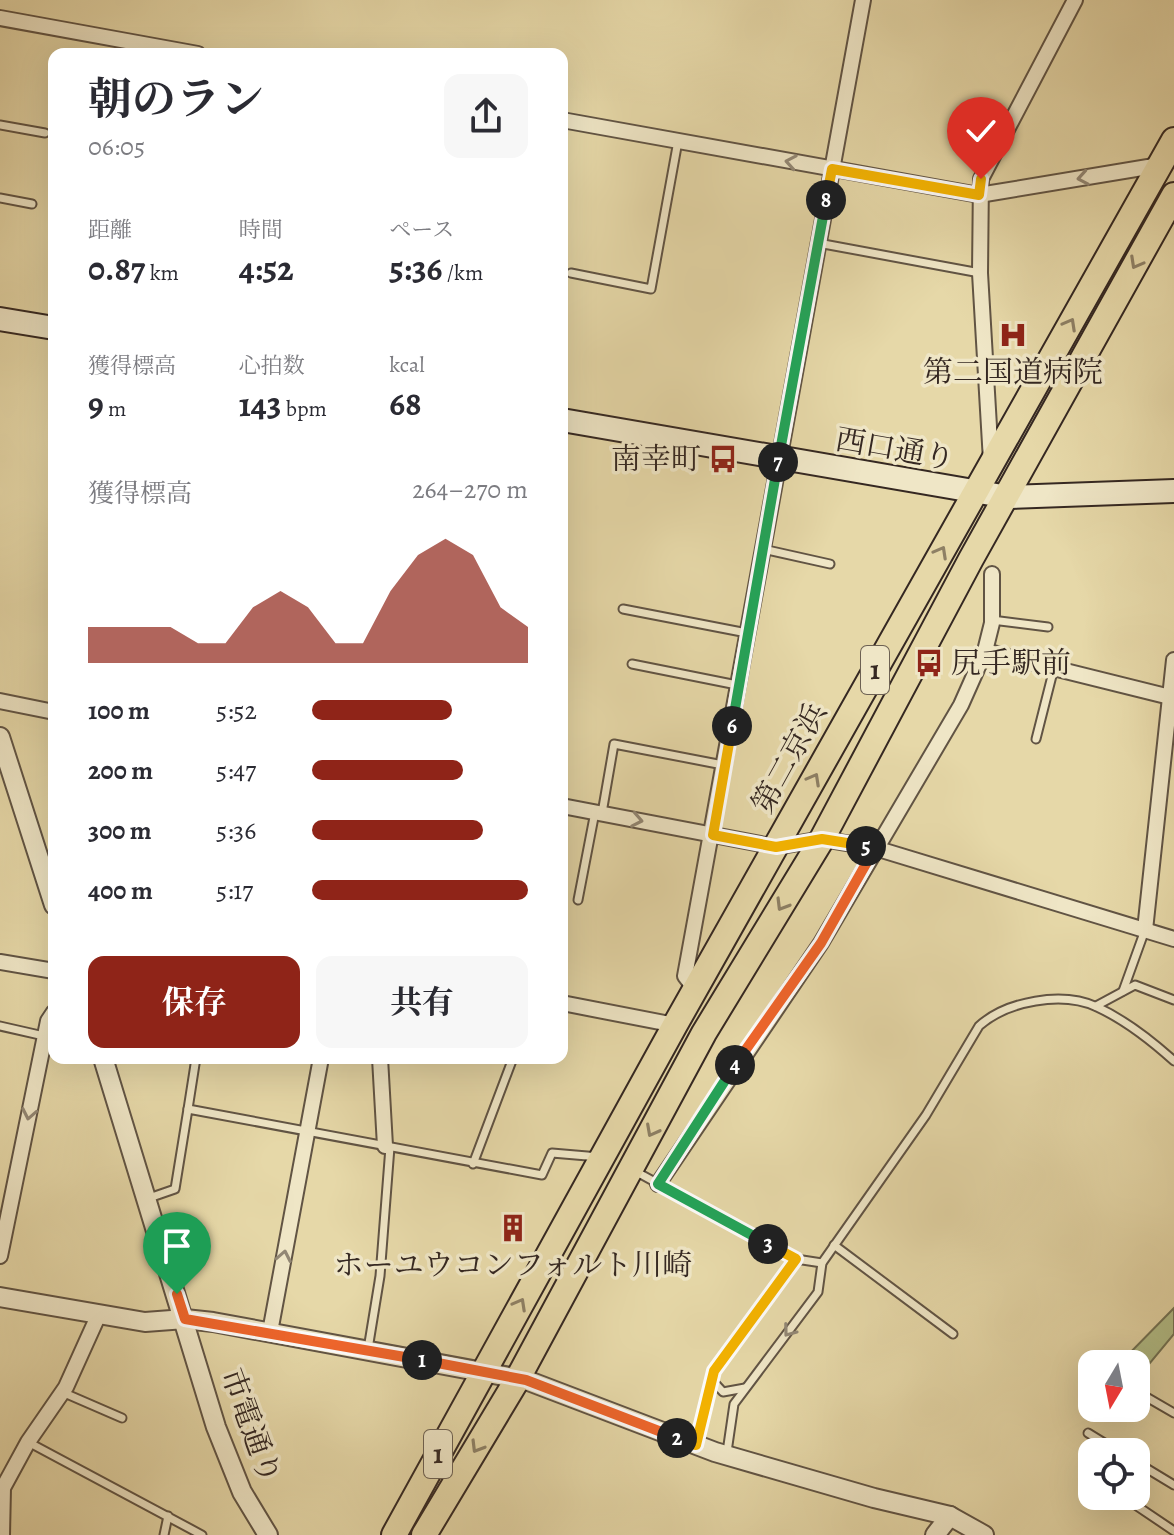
<!DOCTYPE html>
<html lang="ja">
<meta charset="utf-8">
<style>
:root{--surface:#fff;--page:#f7f7f7;--text:#2b2b33;--muted:#7c7c81;--accent:#8f2418}
body{margin:0;font-family:Alegreya,"Noto Serif JP",serif;background:var(--page);color:var(--text);height:100vh;display:flex;flex-direction:column;font-size:30px;white-space:nowrap}
*{box-sizing:border-box;margin:0}
p{font-size:26px;color:var(--muted)}
.icon{flex:none;width:44px;height:44px;fill:none;stroke:currentColor;stroke-width:2;stroke-linecap:round;stroke-linejoin:round}
.map{position:relative;flex:1;overflow:hidden}
.details{position:absolute;left:48px;top:48px;width:520px;height:1016px;display:flex;flex-direction:column;background:var(--surface);border-radius:16px;box-shadow:0 8px 32px #0002}
.details>*{flex:none}
.needle{width:52px;rotate:190deg}
.controls{position:absolute;left:1078px;top:1350px;display:grid;gap:16px}
.controls a{display:grid;place-items:center;width:72px;height:72px;border-radius:16px;background:var(--surface);box-shadow:0 8px 32px #0002;font-size:40px}
.pin{position:absolute;display:grid;place-items:center;width:68px;height:68px;color:#fff;margin:-82px -34px;border-radius:50% 50% 50% 0;rotate:-45deg;box-shadow:0 0 8px #0007}
.pin .icon{rotate:45deg}
.km{position:absolute;width:40px;height:40px;margin:-20px;border-radius:50%;background:#222;color:#fff;font-size:22px;line-height:40px;text-align:center}
.round{display:grid;place-items:center;flex:none;width:84px;height:84px;border-radius:16px;background:var(--page)}
.overview{display:flex;align-items:center;justify-content:space-between;height:136px;padding:0 40px}
h1{font-size:44px;font-weight:700;line-height:60px}
.metrics{display:grid;grid-template-columns:repeat(3,1fr);gap:12px;height:136px;padding:8px 40px}
.metrics div{display:grid;align-content:center}
.metrics b{font-size:34px;font-weight:700}
.metrics small{font-size:22px;font-weight:400}
.metrics p{font-size:22px}
.chart{height:224px;padding:16px 40px}
.chart p{display:flex;justify-content:space-between}
.chart svg{width:100%;height:144px;margin-top:8px;fill:var(--accent);opacity:.7}
.button{display:flex;gap:16px;margin-top:auto;padding:16px 40px}
.button a{flex:1;height:92px;border-radius:16px;background:var(--accent);color:#fff;font-size:32px;font-weight:700;line-height:92px;text-align:center}
.button a+a{background:var(--page);color:var(--text)}
ul{padding:0 40px;list-style:none;font-size:26px}
li{display:grid;grid-template-columns:128px 96px 1fr;align-items:center;height:60px}
li i{height:20px;border-radius:10px;background:var(--accent)}
.map>svg:first-child{display:block}
.green{fill:#b3bf89;stroke:#747456;stroke-width:2}
.lines{fill:none;stroke-linecap:round;stroke-linejoin:round}
.service-casing{stroke:#615444;stroke-width:11}
.minor-casing{stroke:#615444;stroke-width:18}
.tertiary-casing{stroke:#615444;stroke-width:22}
.secondary-casing{stroke:#352822;stroke-width:26}
.trunk-casing{stroke:#352822;stroke-width:28}
.service{stroke:#efe6c6;stroke-width:7}
.minor{stroke:#efe6c6;stroke-width:14}
.tertiary{stroke:#efe6c6;stroke-width:18}
.secondary{stroke:#efe6c6;stroke-width:22}
.trunk{stroke:#e6d8a8;stroke-width:24}
.oneway{stroke:#928774}
.oneway2{stroke:#8e8065}
.split-1-casing{stroke:#fff;stroke-width:16}
.split-2-casing{stroke:#fff;stroke-width:16}
.split-3-casing{stroke:#fff;stroke-width:16}
.split-4-casing{stroke:#fff;stroke-width:16}
.split-5-casing{stroke:#fff;stroke-width:16}
.split-6-casing{stroke:#fff;stroke-width:16}
.split-7-casing{stroke:#fff;stroke-width:16}
.split-8-casing{stroke:#fff;stroke-width:16}
.split-9-casing{stroke:#fff;stroke-width:16}
.split-1{stroke:#f0652b;stroke-width:10}
.split-2{stroke:#f0652b;stroke-width:10}
.split-3{stroke:#f5b400;stroke-width:10}
.split-4{stroke:#22a559;stroke-width:10}
.split-5{stroke:#f0652b;stroke-width:10}
.split-6{stroke:#f5b400;stroke-width:10}
.split-7{stroke:#22a559;stroke-width:10}
.split-8{stroke:#22a559;stroke-width:10}
.split-9{stroke:#f5b400;stroke-width:10}
.labels{text-anchor:middle;dominant-baseline:central;stroke-width:7;stroke-linejoin:round;paint-order:stroke}
.shield{fill:#efe6c6;stroke:#6d6153;stroke-width:2}
.shield-label{font-size:28px;font-weight:bold;fill:#352822}
.poi-label{font-size:30px;fill:#352822;stroke:#efe6c6}
.street-label{font-size:30px;fill:#352822;stroke:#efe6c6}
</style>
<div class="map">
<svg width="1174" height="1535" viewBox="0 0 1174 1535">
<rect width="100%" height="100%" fill="#e6d8a8"/>
<filter id="stains"><feTurbulence type="fractalNoise" baseFrequency=".0025" numOctaves="4"/><feColorMatrix values="0 0 0 0 .2 0 0 0 0 .09 0 0 0 0 .02 0 0 0 .5 -.17"/></filter>
<radialGradient id="worn" r=".72"><stop offset=".6" stop-color="#630" stop-opacity="0"/><stop offset="1" stop-color="#630" stop-opacity=".3"/></radialGradient>
<polygon class="green" points="1174,1308 1174,1334 1150,1363 1143,1359 1136,1369 1136,1364 1119,1364"/>
<g class="lines">
<defs>
<g id="service">
<polyline points="0,125 45,133"/>
<polyline points="0,198 32,204"/>
<polyline points="818,243 980,273"/>
<polyline points="571,273 651,289 678,141"/>
<polyline points="763,549 830,564"/>
<polyline points="623,609 747,633"/>
<polyline points="992,620 1048,627"/>
<polyline points="632,664 737,685"/>
<polyline points="1036,739 1054,668"/>
<polyline points="602,813 614,744 723,765"/>
<polyline points="578,900 595,812"/>
<polyline points="1123,991 1145,930"/>
<polyline points="1096,1006 1135,985 1174,1000"/>
<polyline points="0,1026 44,1036"/>
<polyline points="188,1109 196,1058"/>
<polyline points="473,1164 513,1058"/>
<polyline points="633,1170 796,1259 822,1263"/>
<polyline points="149,1198 175,1189 188,1109 542,1175 552,1153 599,1157"/>
<polyline points="834,1245 953,1334"/>
<polyline points="368,1349 380,1276 390,1147"/>
<polyline points="712,1380 723,1392 745,1388"/>
<polyline points="1136,1391 1174,1413"/>
<polyline points="62,1392 122,1418"/>
<polyline points="1088,1433 1119,1452"/>
<polyline points="28,1442 202,1535"/>
<polyline points="697,1443 714,1371 796,1259"/>
<path d="M 727,1452 L 734,1404 L 818,1292 L 822,1263 L 926,1115 L 979,1026 C 1007,1001 1062,991 1097,1007 C 1123,1019 1153,1042 1174,1061"/>
<polyline points="1136,1462 1174,1485"/>
<polyline points="1134,1504 1174,1531"/>
<polyline points="164,1535 168,1516"/>
</g>
<g id="minor">
<polyline points="0,18 198,54"/>
<polyline points="562,120 979,195 1160,165"/>
<polyline points="991,461 980,273 981,179 1075,0"/>
<polyline points="985,651 1174,698"/>
<polyline points="0,701 54,712"/>
<polyline points="562,806 776,847 822,839 875,848 1174,939"/>
<polyline points="1145,930 1174,660"/>
<polyline points="0,962 54,971"/>
<polyline points="695,989 685,976 863,0"/>
<polyline points="562,1003 675,1025"/>
<polyline points="380,1058 385,1146"/>
<polyline points="658,1184 821,943 961,705 985,651 992,623 992,574"/>
<polyline points="0,1256 48,1021 54,1012"/>
<polyline points="270,1332 321,1058"/>
<polyline points="2,1535 3,1488 28,1442 66,1387 99,1314"/>
</g>
<g id="tertiary">
<polyline points="0,737 54,905"/>
<polyline points="103,1058 216,1427 242,1492 268,1535"/>
<polyline points="0,1297 145,1322 185,1319 213,1322 526,1380 715,1452 874,1498 950,1516 984,1535"/>
<polyline points="935,1535 950,1516"/>
</g>
<g id="secondary">
<polyline points="0,319 54,328"/>
<polyline points="562,420 1008,497 1174,491"/>
</g>
<g id="trunk">
<polyline points="394,1535 675,1025 1174,140"/>
<polyline points="424,1535 517,1380 704,1033 822,839 971,559 1174,195"/>
</g>
</defs>
<use href="#service" class="service-casing"/>
<use href="#minor" class="minor-casing"/>
<use href="#tertiary" class="tertiary-casing"/>
<use href="#secondary" class="secondary-casing"/>
<use href="#trunk" class="trunk-casing"/>
<use href="#service" class="service"/>
<use href="#minor" class="minor"/>
<use href="#tertiary" class="tertiary"/>
<use href="#secondary" class="secondary"/>
<use href="#trunk" class="trunk"/>
</g>
<defs><path id="oneway-chevron" d="M-2-3.5L2.5 0L-2 3.5" fill="none" stroke-width="1.6" stroke-linecap="round" stroke-linejoin="round" transform="scale(2)"/></defs>
<g class="oneway">
<use href="#oneway-chevron" transform="translate(791 162) rotate(-170)"/>
<use href="#oneway-chevron" transform="translate(1083 178) rotate(170)"/>
<use href="#oneway-chevron" transform="translate(637 820) rotate(11)"/>
<use href="#oneway-chevron" transform="translate(29 1114) rotate(101)"/>
<use href="#oneway-chevron" transform="translate(284 1256) rotate(-79)"/>
<use href="#oneway-chevron" transform="translate(789 1331) rotate(127)"/>
</g>
<g class="oneway2">
<use href="#oneway-chevron" transform="translate(1136 263) rotate(119)"/>
<use href="#oneway-chevron" transform="translate(1070 324) rotate(-61)"/>
<use href="#oneway-chevron" transform="translate(941 552) rotate(-61)"/>
<use href="#oneway-chevron" transform="translate(814 779) rotate(-61)"/>
<use href="#oneway-chevron" transform="translate(782 905) rotate(121)"/>
<use href="#oneway-chevron" transform="translate(652 1131) rotate(118)"/>
<use href="#oneway-chevron" transform="translate(520 1304) rotate(-61)"/>
<use href="#oneway-chevron" transform="translate(477 1447) rotate(121)"/>
</g>
<g class="lines">
<defs>
<polyline id="split-1" points="177,1294 185,1319 422,1360"/>
<polyline id="split-2" points="422,1360 526,1380 677,1438"/>
<polyline id="split-3" points="677,1438 696,1445 714,1371 796,1259 768,1244"/>
<polyline id="split-4" points="735,1065 658,1184 768,1244"/>
<polyline id="split-5" points="735,1065 821,943 875,848 866,846"/>
<polyline id="split-6" points="732,726 713,835 776,847 822,839 866,846"/>
<polyline id="split-7" points="732,726 778,462"/>
<polyline id="split-8" points="778,462 826,200"/>
<polyline id="split-9" points="826,200 832,169 979,195 981,179"/>
</defs>
<use href="#split-1" class="split-1-casing"/>
<use href="#split-2" class="split-2-casing"/>
<use href="#split-3" class="split-3-casing"/>
<use href="#split-4" class="split-4-casing"/>
<use href="#split-5" class="split-5-casing"/>
<use href="#split-6" class="split-6-casing"/>
<use href="#split-7" class="split-7-casing"/>
<use href="#split-8" class="split-8-casing"/>
<use href="#split-9" class="split-9-casing"/>
<use href="#split-1" class="split-1"/>
<use href="#split-2" class="split-2"/>
<use href="#split-3" class="split-3"/>
<use href="#split-4" class="split-4"/>
<use href="#split-5" class="split-5"/>
<use href="#split-6" class="split-6"/>
<use href="#split-7" class="split-7"/>
<use href="#split-8" class="split-8"/>
<use href="#split-9" class="split-9"/>
</g>
<defs>
<symbol id="hospital-bare" viewBox="-9 -9 18 18"><path d="M-5-5h3v3.5h4V-5h3V5h-3V1.5h-4V5h-3Z" fill="#8f2418" stroke="#efe6c6" stroke-width="2.5" paint-order="stroke"/></symbol>
<symbol id="bus-bare" viewBox="-9 -9 18 18"><path d="M-5-6H5V4H4V6H2V4H-2V6H-4V4H-5ZM-3.5-4V0h7V-4ZM-3.5 1.2v1.5H-2V1.2ZM2 1.2v1.5H3.5V1.2Z" fill="#8f2418" stroke="#efe6c6" stroke-width="2.5" paint-order="stroke"/></symbol>
<symbol id="building-bare" viewBox="-9 -9 18 18"><path d="M-4-6H4V6H1V3H-1V6H-4ZM-2.5-4.3h1.7v1.8h-1.7ZM.8-4.3h1.7v1.8H.8ZM-2.5-1h1.7V.8h-1.7ZM.8-1h1.7V.8H.8Z" fill="#8f2418" stroke="#efe6c6" stroke-width="2.5" paint-order="stroke"/></symbol>
</defs>
<g fill-rule="evenodd">
<use href="#hospital-bare" x="993" y="315" width="40" height="40"/>
<use href="#bus-bare" x="703" y="439" width="40" height="40"/>
<use href="#bus-bare" x="909" y="643" width="40" height="40"/>
<use href="#building-bare" x="493" y="1208" width="40" height="40"/>
</g>
<g class="labels">
<g class="shield">
<rect x="861" y="646" width="28" height="48" rx="6"/>
<rect x="424" y="1430" width="28" height="48" rx="6"/>
</g>
<g class="shield-label">
<text x="875" y="670">1</text>
<text x="438" y="1454">1</text>
</g>
<g class="poi-label">
<text x="1013" y="372">第二国道病院</text>
<text x="701" y="459" text-anchor="end">南幸町</text>
<text x="951" y="663" text-anchor="start">尻手駅前</text>
<text x="513" y="1265">ホーユウコンフォルト川崎</text>
</g>
<g class="street-label">
<text transform="translate(895 449) rotate(10)">西口通り</text>
<text transform="translate(789 758) rotate(-61)">第二京浜</text>
<text transform="translate(251 1426) rotate(70)">市電通り</text>
</g>
</g>
<rect width="100%" height="100%" filter="url(#stains)"/>
<rect width="100%" height="100%" fill="url(#worn)"/>
</svg>
<div class="controls">
<a><svg class="needle" viewBox="-14 -14 28 28"><path d="M0-13l5 13h-10z" fill="#e53935"/><path d="M0 13l5-13h-10z" fill="#7c7c81"/></svg></a>
<a><svg class="icon" aria-label="locate" viewBox="0 0 24 24"><circle cx="12" cy="12" r="6"/><path d="M12 2v4M12 18v4M2 12h4M18 12h4"/></svg></a>
</div>
<div class="pin" style="left:177px;top:1294px;background:#1e9e55"><svg class="icon" aria-label="arrive" viewBox="0 0 24 24"><path d="M6 21V4h12l-3 4 3 4H6"/></svg></div>
<div class="pin" style="left:981px;top:179px;background:#d93025"><svg class="icon" aria-label="check" viewBox="0 0 24 24"><path d="M5 12l5 5 9-10"/></svg></div>
<b class="km" style="left:422px;top:1360px">1</b>
<b class="km" style="left:677px;top:1438px">2</b>
<b class="km" style="left:768px;top:1244px">3</b>
<b class="km" style="left:735px;top:1065px">4</b>
<b class="km" style="left:866px;top:846px">5</b>
<b class="km" style="left:732px;top:726px">6</b>
<b class="km" style="left:778px;top:462px">7</b>
<b class="km" style="left:826px;top:200px">8</b>
<section class="details">
<div class="overview"><div><h1>朝のラン</h1><p>06:05</p></div><a class="round"><svg class="icon" aria-label="share" viewBox="0 0 24 24"><path d="M12 15V3M7 8l5-5 5 5M5 13v7h14v-7"/></svg></a></div>
<div class="metrics">
<div><p>距離</p><b>0.87<small> km</small></b></div>
<div><p>時間</p><b>4:52</b></div>
<div><p>ペース</p><b>5:36<small> /km</small></b></div>
</div>
<div class="metrics">
<div><p>獲得標高</p><b>9<small> m</small></b></div>
<div><p>心拍数</p><b>143<small> bpm</small></b></div>
<div><p>kcal</p><b>68</b></div>
</div>
<div class="chart"><p><span>獲得標高</span>264–270 m</p>
<svg viewBox="0 0 160 44" preserveAspectRatio="none"><path d="M0 44V33L10 33L20 33L30 33L40 38L50 38L60 27L70 22L80 27L90 38L100 38L110 22L120 11L130 6L140 11L150 27L160 33V44z"/></svg>
</div>
<ul>
<li><b>100 m</b>5:52<i style="width:65%"></i></li>
<li><b>200 m</b>5:47<i style="width:70%"></i></li>
<li><b>300 m</b>5:36<i style="width:79%"></i></li>
<li><b>400 m</b>5:17<i style="width:100%"></i></li>
</ul>
<div class="button"><a>保存</a><a>共有</a></div>
</section>
</div>
